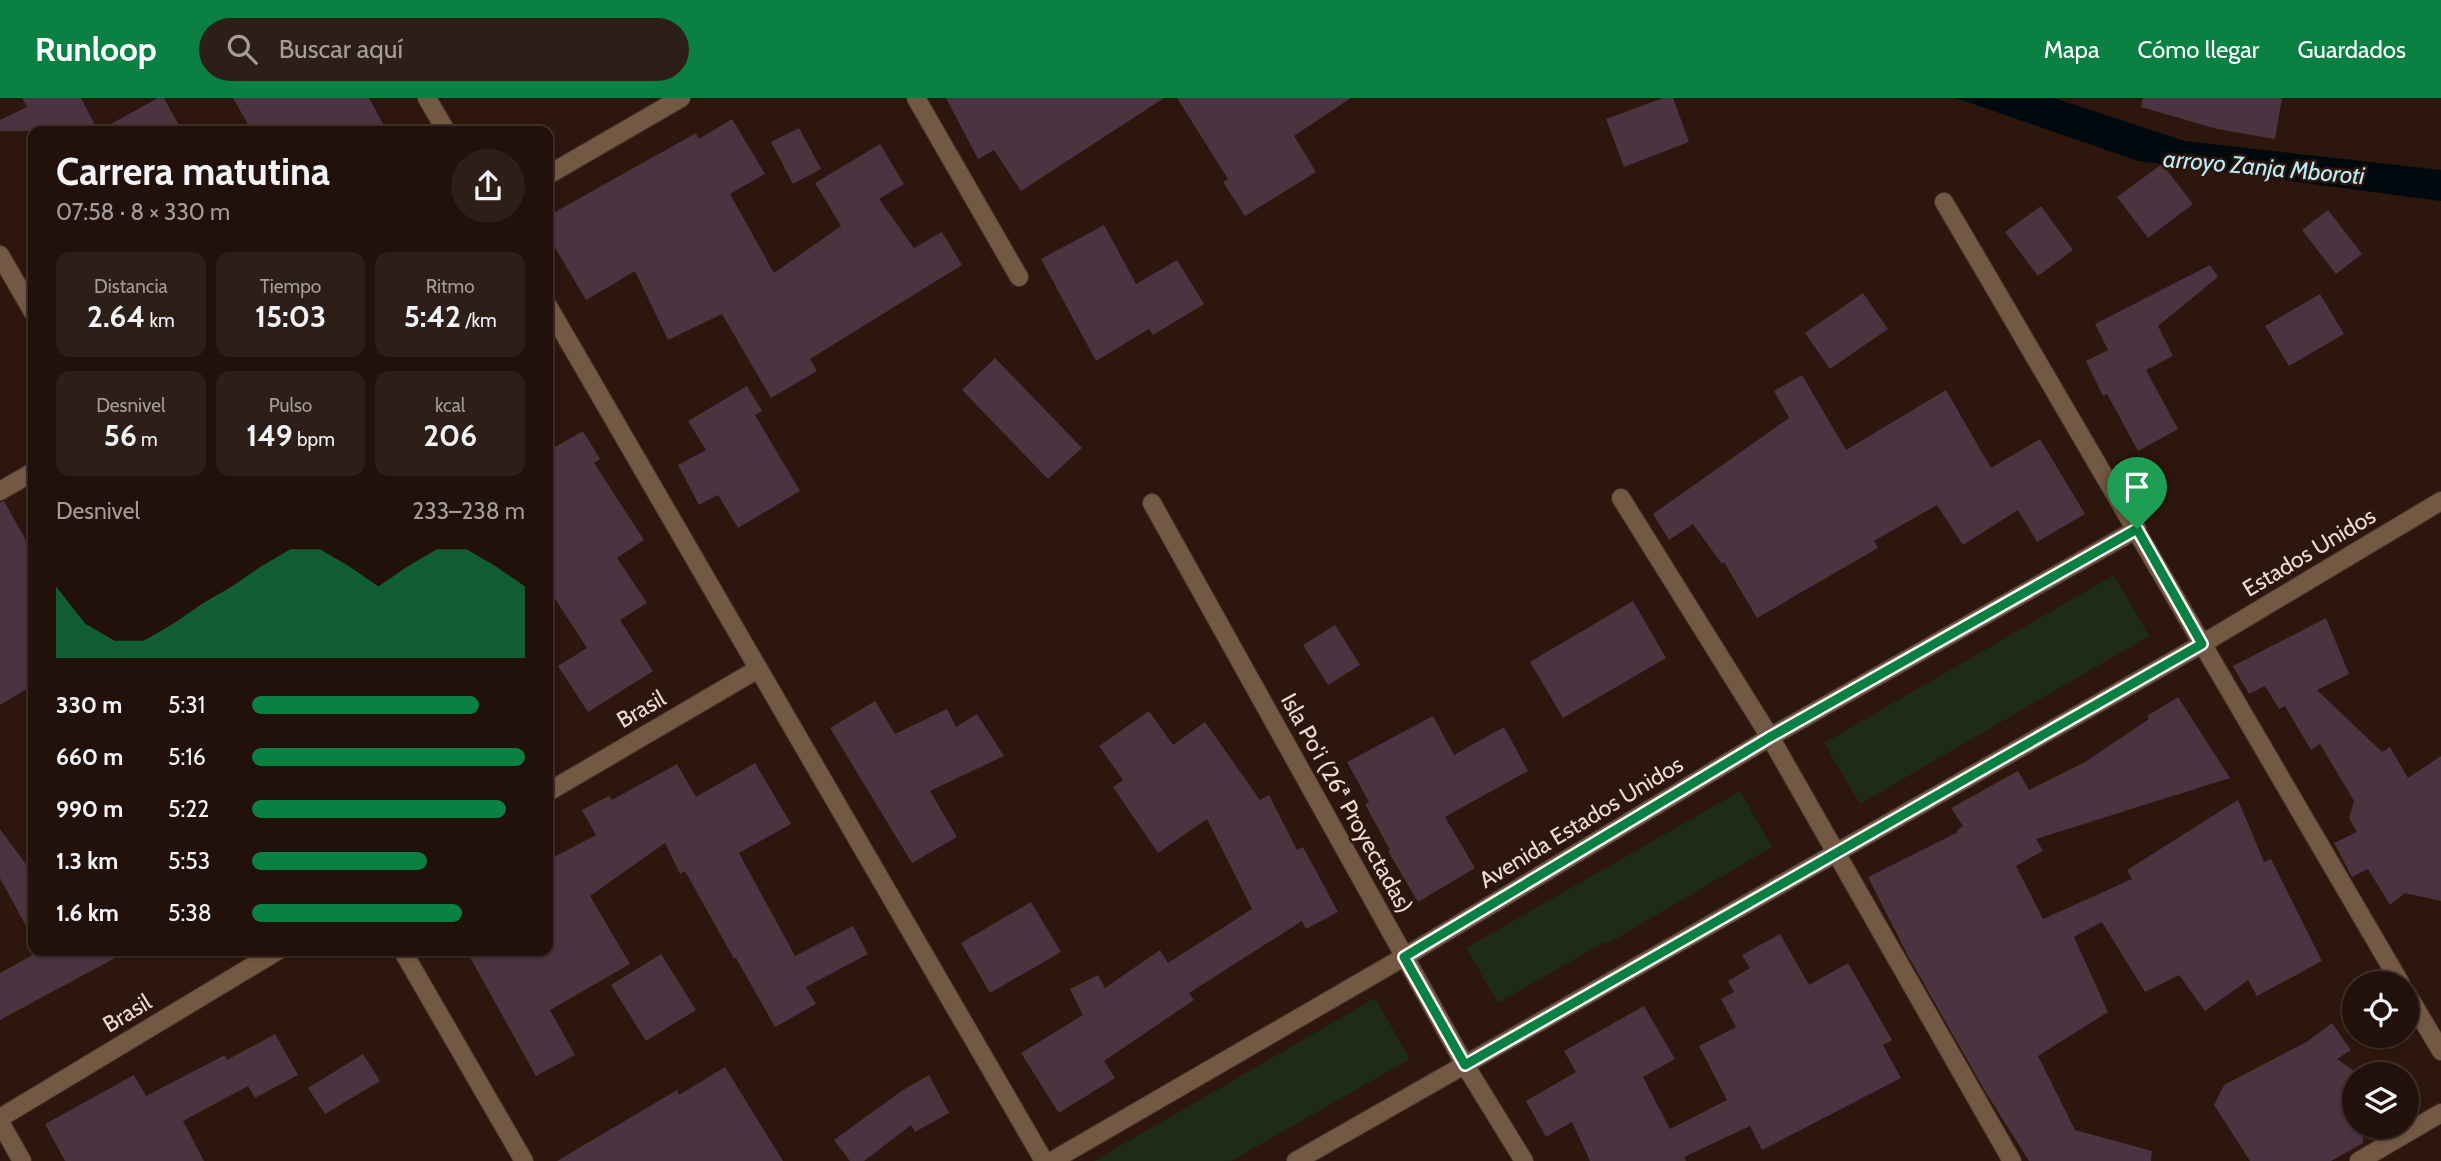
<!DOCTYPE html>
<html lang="es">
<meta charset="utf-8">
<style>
:root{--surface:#22100a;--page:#2e1e18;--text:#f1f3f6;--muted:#a29d9c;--line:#3f302b;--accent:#0b8043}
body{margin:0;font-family:Cabin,sans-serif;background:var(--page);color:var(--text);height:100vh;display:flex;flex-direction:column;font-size:26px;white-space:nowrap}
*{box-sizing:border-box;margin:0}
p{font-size:23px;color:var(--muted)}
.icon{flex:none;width:38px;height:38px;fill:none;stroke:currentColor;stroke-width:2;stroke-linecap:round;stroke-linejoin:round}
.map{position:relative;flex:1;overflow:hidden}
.panel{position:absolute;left:28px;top:28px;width:525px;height:830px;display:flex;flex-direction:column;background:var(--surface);border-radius:14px;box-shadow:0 2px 5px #0004,0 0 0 2px var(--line)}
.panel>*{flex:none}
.tools{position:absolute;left:2342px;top:873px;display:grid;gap:14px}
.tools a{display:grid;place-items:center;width:77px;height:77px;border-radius:50%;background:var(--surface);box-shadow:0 2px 5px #0004,0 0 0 2px var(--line);font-size:35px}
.pin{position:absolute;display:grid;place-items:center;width:60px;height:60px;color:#fff;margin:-72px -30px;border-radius:50% 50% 50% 0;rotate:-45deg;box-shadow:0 0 7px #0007}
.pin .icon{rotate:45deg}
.round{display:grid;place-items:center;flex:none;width:74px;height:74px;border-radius:37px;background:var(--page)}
.headline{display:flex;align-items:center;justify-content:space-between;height:119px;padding:0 28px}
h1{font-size:38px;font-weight:700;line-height:52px}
.stats{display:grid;grid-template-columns:repeat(3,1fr);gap:10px;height:119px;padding:7px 28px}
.stats div{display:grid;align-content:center;border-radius:14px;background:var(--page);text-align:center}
.stats b{font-size:30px;font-weight:700}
.stats small{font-size:19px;font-weight:400}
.stats p{font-size:19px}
.chart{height:196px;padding:14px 28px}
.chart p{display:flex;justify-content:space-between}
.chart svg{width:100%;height:126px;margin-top:7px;fill:var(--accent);opacity:.7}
ul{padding:0 28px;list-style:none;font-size:23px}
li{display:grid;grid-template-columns:112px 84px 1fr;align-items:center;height:52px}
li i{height:18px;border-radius:9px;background:var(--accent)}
header{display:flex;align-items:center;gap:42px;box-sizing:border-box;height:98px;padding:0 35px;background:var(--accent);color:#fff}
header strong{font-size:33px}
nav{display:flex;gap:38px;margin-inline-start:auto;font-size:24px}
.search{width:490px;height:63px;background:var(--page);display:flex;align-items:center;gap:18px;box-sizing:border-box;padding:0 24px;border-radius:38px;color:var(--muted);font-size:26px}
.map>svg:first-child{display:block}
.green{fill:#1e2b16}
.water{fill:#000a0e}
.building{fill:#4c3340}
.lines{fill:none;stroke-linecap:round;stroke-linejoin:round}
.minor-casing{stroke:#483229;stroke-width:20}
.minor{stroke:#735943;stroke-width:18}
.route-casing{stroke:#fff;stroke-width:14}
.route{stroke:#0b8043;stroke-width:9}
.labels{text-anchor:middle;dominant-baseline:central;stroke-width:5;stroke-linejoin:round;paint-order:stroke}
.street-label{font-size:23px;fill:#eddcd6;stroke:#2d160d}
.water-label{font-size:24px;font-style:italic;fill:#b5effa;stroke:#2d160d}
</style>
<header>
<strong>Runloop</strong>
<div class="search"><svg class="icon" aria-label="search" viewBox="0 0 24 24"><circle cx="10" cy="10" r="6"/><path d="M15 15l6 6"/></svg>Buscar aquí</div>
<nav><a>Mapa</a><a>Cómo llegar</a><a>Guardados</a></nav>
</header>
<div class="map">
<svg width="2441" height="1063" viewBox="0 0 2441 1063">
<rect width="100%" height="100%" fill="#2d160d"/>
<g class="green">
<polygon points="2114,477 2149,538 1860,706 1824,645"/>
<polygon points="1740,693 1772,749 1607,846 1605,844 1498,905 1466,850"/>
<polygon points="1375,900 1410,961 1231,1063 1094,1063"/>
</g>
<polygon class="water" points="1956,0 2054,0 2185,43 2441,72 2441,103 2138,63"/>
<g class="building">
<polygon points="22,0 81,0 98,33 158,0 164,0 182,33 0,33 0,22 27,9"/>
<polygon points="233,0 369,0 387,33 252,33"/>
<polygon points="946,0 1164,0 1021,93 994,52 978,61"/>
<polygon points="1177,0 1351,0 1294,38 1316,74 1245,118 1223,84 1228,81"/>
<polygon points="1663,0 1673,0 1689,44 1624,69 1606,21"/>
<polygon points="2143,0 2282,0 2275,41 2217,31 2141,9"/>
<polygon points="732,21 765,76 730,96 774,175 841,128 815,85 880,46 904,86 879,101 914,150 942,134 962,167 810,261 817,273 771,300 722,216 668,242 635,173 586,202 548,138 548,118 696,35 699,41"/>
<polygon points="799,30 821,71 793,86 771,44"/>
<polygon points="2162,66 2193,106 2148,140 2117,99"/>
<polygon points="2041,108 2073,152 2038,178 2005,134"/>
<polygon points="2328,112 2362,156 2336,176 2302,132"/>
<polygon points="1104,127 1136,186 1177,162 1204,206 1153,237 1149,231 1096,263 1041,161"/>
<polygon points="2210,167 2218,179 2158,228 2173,258 2146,272 2178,331 2138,353 2107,296 2103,298 2086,263 2108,252 2095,226"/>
<polygon points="1863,195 1888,231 1830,271 1805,235"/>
<polygon points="2320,196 2344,236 2289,268 2265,228"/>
<polygon points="995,260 1082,350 1048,381 962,292"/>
<polygon points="1802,277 1846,352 1946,292 1991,370 2040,341 2085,416 2037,444 2018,412 1963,447 1937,407 1874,443 1878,450 1757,520 1724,464 1722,466 1693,426 1669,442 1653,416 1789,320 1774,293"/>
<polygon points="747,288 762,313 755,317 800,393 738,430 718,397 699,407 678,367 706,352 688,323"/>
<polygon points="583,333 600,361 594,365 644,442 617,460 647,505 620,522 653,573 588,614 558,568 587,550 548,490 548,353"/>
<polygon points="4,403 33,455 33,587 0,607 0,404"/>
<polygon points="1633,503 1666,560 1563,620 1530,564"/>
<polygon points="2326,520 2349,576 2317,592 2382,654 2390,649 2408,680 2441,658 2441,803 2405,795 2390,807 2368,771 2352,779 2334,745 2357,734 2349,720 2354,703 2320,646 2311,652 2285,608 2279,611 2265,588 2249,596 2233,568"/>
<polygon points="1335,527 1360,567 1328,587 1303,547"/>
<polygon points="2178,599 2230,680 2036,741 2043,753 2016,768 2043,821 2132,781 2127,772 2238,702 2264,764 2271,761 2322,863 2257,898 2248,882 2205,913 2179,877 2145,894 2102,824 2074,839 2108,914 2038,958 2075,1032 2152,1053 2151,1063 2029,1063 1985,993 1907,856 1868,779 1958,734 1957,732 1963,728 1951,710 2018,673 2029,692 2085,664 2149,621 2147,618"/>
<polygon points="875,603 895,636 947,611 956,629 977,616 1004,658 930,693 957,739 912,765 830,630"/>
<polygon points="1149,613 1173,647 1205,624 1260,702 1269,697 1297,752 1303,749 1338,814 1306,831 1302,823 1189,895 1194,902 1104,963 1115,980 1059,1015 1021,955 1083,917 1070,891 1098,877 1105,890 1160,852 1168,865 1252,811 1207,721 1158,755 1113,689 1123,682 1099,648"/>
<polygon points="1433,618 1454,657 1504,629 1528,673 1445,719 1475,770 1418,804 1388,753 1390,752 1365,706 1369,704 1347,664"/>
<polygon points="755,665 791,726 739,755 795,858 853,828 868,856 806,889 816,906 775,929 736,860 734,861 685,773 680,776 665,745 590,798 630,866 550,912 575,957 536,978 466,852 548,852 548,762 596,737 582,712 609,698 612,702 677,666 696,699"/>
<polygon points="0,731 33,776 33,841 0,780"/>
<polygon points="1031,804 1061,854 990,895 961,845"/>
<polygon points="1780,836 1809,887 1848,865 1892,942 1883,947 1901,980 1762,1052 1750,1028 1684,1059 1686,1063 1590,1063 1572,1024 1546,1039 1526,1003 1576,974 1564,953 1644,908 1675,961 1643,979 1670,1031 1727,1002 1699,948 1736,929 1721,901 1734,894 1728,883 1750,870 1742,857"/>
<polygon points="42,852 130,852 0,922 0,875"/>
<polygon points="661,856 696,912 646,943 611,887"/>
<polygon points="2332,925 2351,952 2337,961 2354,973 2354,1029 2363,1030 2363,1045 2331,1063 2250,1063 2214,1007 2224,987 2308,943"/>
<polygon points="275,936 298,977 255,1000 248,988 183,1023 204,1063 65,1063 45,1026 134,977 146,998 225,957 227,962"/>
<polygon points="363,956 380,983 325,1016 308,990"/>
<polygon points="725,969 783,1063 557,1063 677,992 679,997"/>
<polygon points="929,977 949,1015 915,1034 911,1027 864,1063 850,1063 834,1042 903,992"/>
</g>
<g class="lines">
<defs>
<g id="minor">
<polyline points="427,0 446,33"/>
<polyline points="916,0 1019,179"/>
<polyline points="548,77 681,0"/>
<path d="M 1944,104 C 2097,364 2248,625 2401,886"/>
<polyline points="0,157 33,214"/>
<polyline points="548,208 1044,1063"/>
<polyline points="0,393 33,374"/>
<polyline points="1621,400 1770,639 2012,1063"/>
<polyline points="1152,405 1465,967 1524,1063"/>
<polyline points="548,694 758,571"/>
<polyline points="402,852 524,1063"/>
<polyline points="2406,894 2441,953"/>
<polyline points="0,1020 279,852"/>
<polyline points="0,1024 22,1063"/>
<polyline points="1052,1063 1404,859 1770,639 2137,431"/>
<polyline points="1296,1063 2202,546 2441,403"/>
<polyline points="2359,1063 2441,1015"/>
</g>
</defs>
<use href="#minor" class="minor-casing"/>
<use href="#minor" class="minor"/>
</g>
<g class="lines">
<defs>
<polygon id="route" points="2137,431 2202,546 1465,967 1404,859 1770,639"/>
</defs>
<use href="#route" class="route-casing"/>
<use href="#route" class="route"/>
</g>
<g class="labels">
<g class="street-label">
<text transform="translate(2309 454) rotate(-31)">Estados Unidos</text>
<text transform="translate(641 611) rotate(-30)">Brasil</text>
<text transform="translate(1347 705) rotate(61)">Isla Po'i (26ª Proyectadas)</text>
<text transform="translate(1581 724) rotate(-31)">Avenida Estados Unidos</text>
<text transform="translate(127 915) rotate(-31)">Brasil</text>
</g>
<g class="water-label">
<text transform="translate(2264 69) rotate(5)">arroyo Zanja Mboroti</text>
</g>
</g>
</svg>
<div class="tools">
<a><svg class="icon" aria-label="locate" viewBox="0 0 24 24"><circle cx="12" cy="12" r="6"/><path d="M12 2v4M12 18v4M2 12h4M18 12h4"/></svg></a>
<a><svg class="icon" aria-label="layers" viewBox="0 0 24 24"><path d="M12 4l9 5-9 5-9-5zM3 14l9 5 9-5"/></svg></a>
</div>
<div class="pin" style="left:2137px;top:431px;background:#1e9e55"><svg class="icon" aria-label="arrive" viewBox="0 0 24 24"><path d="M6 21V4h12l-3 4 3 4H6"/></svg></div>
<section class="panel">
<div class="headline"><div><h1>Carrera matutina</h1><p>07:58 · 8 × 330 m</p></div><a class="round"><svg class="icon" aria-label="share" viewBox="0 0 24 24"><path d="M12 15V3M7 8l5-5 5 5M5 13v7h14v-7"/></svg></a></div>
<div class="stats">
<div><p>Distancia</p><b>2.64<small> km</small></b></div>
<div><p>Tiempo</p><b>15:03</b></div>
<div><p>Ritmo</p><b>5:42<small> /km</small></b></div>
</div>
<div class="stats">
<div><p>Desnivel</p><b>56<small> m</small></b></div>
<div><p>Pulso</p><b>149<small> bpm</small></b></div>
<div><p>kcal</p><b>206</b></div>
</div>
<div class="chart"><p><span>Desnivel</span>233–238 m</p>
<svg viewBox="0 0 160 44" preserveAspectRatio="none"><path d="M0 44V19L10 32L20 38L30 38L40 32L50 25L60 19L70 12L80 6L90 6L100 12L110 19L120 12L130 6L140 6L150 12L160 19V44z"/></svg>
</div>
<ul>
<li><b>330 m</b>5:31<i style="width:83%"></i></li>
<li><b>660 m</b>5:16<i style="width:100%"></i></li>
<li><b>990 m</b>5:22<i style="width:93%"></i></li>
<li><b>1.3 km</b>5:53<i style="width:64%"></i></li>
<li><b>1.6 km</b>5:38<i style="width:77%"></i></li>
</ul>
</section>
</div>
